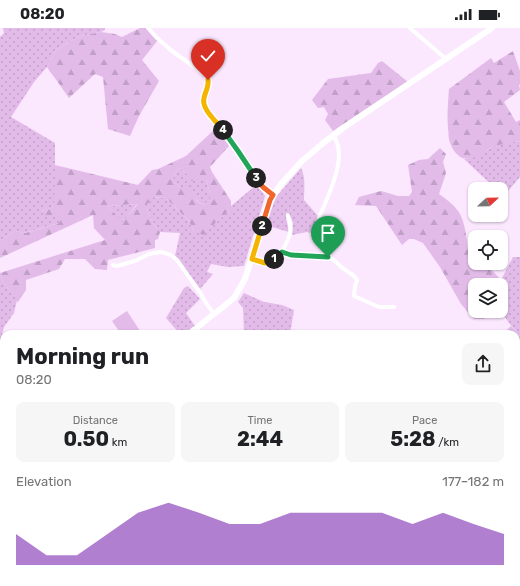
<!DOCTYPE html>
<meta charset="utf-8">
<style>
:root{--surface:#fff;--page:#f6f6f6;--text:#202124;--muted:#757577;--accent:#9049bd}
body{margin:0;font-family:Rubik,sans-serif;background:var(--page);color:var(--text);height:100vh;display:flex;flex-direction:column;font-size:15px;white-space:nowrap}
*{box-sizing:border-box;margin:0}
p{font-size:13px;color:var(--muted)}
.icon{flex:none;width:22px;height:22px;fill:none;stroke:currentColor;stroke-width:2;stroke-linecap:round;stroke-linejoin:round}
.map{position:relative;flex:1;overflow:hidden}
.details{position:absolute;left:0px;top:302px;width:520px;height:256px;display:flex;flex-direction:column;background:var(--surface);border-radius:12px 12px 0 0;box-shadow:0 1px 3px #0004}
.details>*{flex:none}
.needle{width:26px;rotate:68deg}
.tools{position:absolute;left:468px;top:154px;display:grid;gap:8px}
.tools a{display:grid;place-items:center;width:40px;height:40px;border-radius:8px;background:var(--surface);box-shadow:0 1px 3px #0004;font-size:20px}
.pin{position:absolute;display:grid;place-items:center;width:34px;height:34px;color:#fff;margin:-41px -17px;border-radius:50% 50% 50% 0;rotate:-45deg;box-shadow:0 0 4px #0007}
.pin .icon{rotate:45deg}
.km{position:absolute;width:20px;height:20px;margin:-10px;border-radius:50%;background:#222;color:#fff;font-size:11px;line-height:20px;text-align:center}
.round{display:grid;place-items:center;flex:none;width:42px;height:42px;border-radius:8px;background:var(--page)}
.head{display:flex;align-items:center;justify-content:space-between;height:68px;padding:0 16px}
h1{font-size:22px;font-weight:700;line-height:30px}
.figures{display:grid;grid-template-columns:repeat(3,1fr);gap:6px;height:68px;padding:4px 16px}
.figures div{display:grid;align-content:center;border-radius:8px;background:var(--page);text-align:center}
.figures b{font-size:20px;font-weight:700}
.figures small{font-size:11px;font-weight:400}
.figures p{font-size:11px}
.chart{height:112px;padding:8px 16px}
.chart p{display:flex;justify-content:space-between}
.chart svg{width:100%;height:72px;margin-top:4px;fill:var(--accent);opacity:.7}
.status{display:flex;justify-content:space-between;align-items:center;height:28px;padding:0 20px;background:var(--surface);direction:ltr}
.status svg{height:11px;fill:currentColor}
.map>svg:first-child{display:block}
.grass{fill:url(#grass-dots)}
.forest{fill:url(#forest-firs);fill-rule:evenodd}
.garden{fill:#e2bbe9}
.lines{fill:none;stroke-linecap:round;stroke-linejoin:round}
.street{stroke:#fff;stroke-width:4}
.secondary{stroke:#fff;stroke-width:6}
.split-1-casing{stroke:#fff;stroke-width:8}
.split-2-casing{stroke:#fff;stroke-width:8}
.split-3-casing{stroke:#fff;stroke-width:8}
.split-4-casing{stroke:#fff;stroke-width:8}
.split-5-casing{stroke:#fff;stroke-width:8}
.split-1{stroke:#22a559;stroke-width:5}
.split-2{stroke:#f5b400;stroke-width:5}
.split-3{stroke:#f0652b;stroke-width:5}
.split-4{stroke:#22a559;stroke-width:5}
.split-5{stroke:#f5b400;stroke-width:5}
</style>
<div class="status"><b>08:20</b><svg viewBox="0 0 49 12"><path d="M0 12V9h3v3zM5 12V6h3v6zM10 12V3h3v9zM15 12V0h3v12zM26 1h20v11H26zM47 4h2v5h-2z"/></svg></div>
<div class="map">
<svg width="520" height="558" viewBox="0 0 520 558">
<defs>
<pattern id="grass-dots" width="8" height="8" patternUnits="userSpaceOnUse"><rect width="8" height="8" fill="#e2bbe9"/><path d="M2 2h.1M6 6h.1" fill="none" stroke="#c1a0c7" stroke-width="1.8" stroke-linecap="round"/></pattern>
<pattern id="forest-firs" width="22" height="20" patternUnits="userSpaceOnUse"><rect width="22" height="20" fill="#e2bbe9"/><path d="M5 1l3.5 6h-7zM16 11l3.5 6h-7z" fill="#c1a0c7"/></pattern>
</defs>
<rect width="100%" height="100%" fill="#fbe7fe"/>
<g class="grass">
<polygon points="3,0 105,0 105,2 101,4 80,8 56,22 47,39 34,54 11,89 55,115 55,179 41,183 63,187 59,195 24,205 15,203 0,213 0,9 4,5"/>
<path d="M 520,113 L 520,149 L 509,162 L 502,166 L 501,161 L 496,161 L 464,131 C 479,130 484,122 497,117 C 504,115 513,114 520,113 Z"/>
<polygon points="179,140 187,146 206,151 210,165 210,172 203,177 174,154 174,148"/>
<path d="M 301,140 C 306,150 304,161 304,172 L 318,188 L 310,205 L 307,204 L 292,207 L 293,195 L 289,185 L 286,185 L 286,190 L 289,204 L 265,197 L 276,169 Z"/>
<polygon points="255,154 265,168 244,238 228,239 211,236 207,244 213,246 200,261 175,228 180,205 160,204 151,192 146,178 152,169 166,170 189,193 194,204 217,193 231,182 231,178 255,158"/>
<polygon points="137,176 122,195 108,178"/>
<path d="M 513,229 L 520,229 L 520,308 C 513,300 499,285 501,273 C 502,270 504,267 505,264 L 501,252 Z"/>
<polygon points="0,249 17,272 14,285 4,299 0,314"/>
<polygon points="188,258 200,271 186,285 195,298 183,306 180,306 166,290 184,260"/>
<polygon points="244,265 264,274 282,277 294,282 290,306 244,306 243,280 238,274"/>
<polygon points="520,334 520,525 516,526 516,337"/>
<polygon points="520,528 520,558 461,558 463,554 516,554 516,529"/>
</g>
<g class="forest">
<polygon points="140,0 147,0 158,12 142,32 159,53 139,88 130,108 108,101 103,49 95,46 69,70 47,39 56,22 80,8 101,4 115,6 122,9"/>
<path d="M 513,23 L 520,43 L 520,55 L 519,57 L 520,62 L 504,74 L 516,94 L 520,92 L 520,113 C 510,115 500,116 490,120 C 484,124 479,129 471,130 C 460,134 451,121 449,111 C 448,108 449,104 448,101 C 447,88 448,75 449,61 L 491,30 L 494,35 Z"/>
<polygon points="382,33 408,54 333,103 325,92 328,86 324,79 318,80 312,72 328,51 371,45 378,35"/>
<path d="M 216,100 L 229,118 L 210,139 L 212,144 L 231,173 L 231,182 L 217,193 L 204,207 L 194,204 L 189,193 L 166,170 L 153,169 L 146,178 L 151,192 L 160,204 L 158,211 L 155,212 L 155,220 L 108,232 L 107,242 L 95,241 L 85,231 L 65,231 L 59,241 L 26,252 L 26,262 L 18,274 L 0,249 L 0,245 L 105,212 L 94,200 L 93,187 L 0,230 L 0,213 L 15,203 L 25,205 L 59,195 L 63,187 L 45,188 L 41,183 L 54,179 L 55,137 L 138,157 L 152,142 L 158,141 L 186,128 ZM 179,140 L 187,146 L 189,153 L 206,151 L 210,165 L 210,172 L 203,177 L 196,172 L 195,165 L 179,158 L 174,154 L 174,148 ZM 137,177 L 122,194 L 108,178 L 136,176 Z"/>
<path d="M 440,120 L 446,126 L 443,134 L 446,145 L 439,166 C 446,171 453,176 458,183 C 465,192 467,212 468,223 L 475,228 L 475,235 L 484,235 L 489,239 L 501,252 L 505,264 L 501,274 L 501,257 L 475,257 L 475,283 L 493,283 L 484,291 L 474,291 L 461,276 L 440,239 L 423,215 L 414,211 L 409,211 L 402,217 L 376,178 L 355,177 L 359,169 L 381,163 L 398,168 L 409,168 L 412,164 L 408,137 L 419,132 L 428,131 Z"/>
<polygon points="511,298 520,308 520,334 516,337 516,306 502,306"/>
<polygon points="189,554 272,554 267,558 193,558"/>
<polygon points="336,554 431,554 431,555 428,558 335,558 338,556"/>
</g>
<polygon class="garden" points="127,283 142,306 121,306 112,293"/>
<g class="lines">
<g class="street">
<polyline points="148,0 156,9 172,23 200,43 206,48 208,56 203,73 205,80 226,105 258,154 266,162 273,167"/>
<polyline points="410,0 446,31"/>
<path d="M 319,190 C 327,170 343,139 338,118 C 337,114 335,111 334,107"/>
<path d="M 282,223 L 291,227 L 328,229 C 335,231 338,237 344,241 C 349,245 354,246 357,252 L 355,258 L 354,268 L 379,279 L 394,279"/>
<path d="M 252,231 L 265,235 C 277,230 280,227 286,216 C 291,206 292,199 288,188"/>
<polyline points="113,237 117,238 135,233 149,226 161,224 171,227 177,232 201,266 206,275 214,286"/>
<polyline points="0,509 4,511"/>
<polyline points="0,541 4,531"/>
<polyline points="91,554 98,558"/>
<polyline points="294,554 297,558"/>
<polyline points="114,558 117,554"/>
</g>
<g class="secondary">
<polyline points="189,306 234,270 245,251 270,172 281,156 302,133 322,116 343,100 492,0"/>
<polyline points="0,447 4,445"/>
</g>
</g>
<g class="lines">
<defs>
<polyline id="split-1" points="274,231 282,224 291,227 328,229"/>
<polyline id="split-2" points="262,198 252,231 265,235 274,231"/>
<polyline id="split-3" points="256,150 263,159 273,167 270,172 262,198"/>
<polyline id="split-4" points="223,102 238,123 256,150"/>
<path id="split-5" d="M 208,52 C 209,59 205,64 204,70 C 201,81 217,94 223,102"/>
</defs>
<use href="#split-1" class="split-1-casing"/>
<use href="#split-2" class="split-2-casing"/>
<use href="#split-3" class="split-3-casing"/>
<use href="#split-4" class="split-4-casing"/>
<use href="#split-5" class="split-5-casing"/>
<use href="#split-1" class="split-1"/>
<use href="#split-2" class="split-2"/>
<use href="#split-3" class="split-3"/>
<use href="#split-4" class="split-4"/>
<use href="#split-5" class="split-5"/>
</g>
</svg>
<div class="tools">
<a><svg class="needle" viewBox="-14 -14 28 28"><path d="M0-13l5 13h-10z" fill="#e53935"/><path d="M0 13l5-13h-10z" fill="#757577"/></svg></a>
<a><svg class="icon" aria-label="locate" viewBox="0 0 24 24"><circle cx="12" cy="12" r="6"/><path d="M12 2v4M12 18v4M2 12h4M18 12h4"/></svg></a>
<a><svg class="icon" aria-label="layers" viewBox="0 0 24 24"><path d="M12 4l9 5-9 5-9-5zM3 14l9 5 9-5"/></svg></a>
</div>
<div class="pin" style="left:328px;top:229px;background:#1e9e55"><svg class="icon" aria-label="arrive" viewBox="0 0 24 24"><path d="M6 21V4h12l-3 4 3 4H6"/></svg></div>
<div class="pin" style="left:208px;top:52px;background:#d93025"><svg class="icon" aria-label="check" viewBox="0 0 24 24"><path d="M5 12l5 5 9-10"/></svg></div>
<b class="km" style="left:274px;top:231px">1</b>
<b class="km" style="left:262px;top:198px">2</b>
<b class="km" style="left:256px;top:150px">3</b>
<b class="km" style="left:223px;top:102px">4</b>
<section class="details">
<div class="head"><div><h1>Morning run</h1><p>08:20</p></div><a class="round"><svg class="icon" aria-label="share" viewBox="0 0 24 24"><path d="M12 15V3M7 8l5-5 5 5M5 13v7h14v-7"/></svg></a></div>
<div class="figures">
<div><p>Distance</p><b>0.50<small> km</small></b></div>
<div><p>Time</p><b>2:44</b></div>
<div><p>Pace</p><b>5:28<small> /km</small></b></div>
</div>
<div class="chart"><p><span>Elevation</span>177–182 m</p>
<svg viewBox="0 0 160 44" preserveAspectRatio="none"><path d="M0 44V25L10 38L20 38L30 25L40 12L50 6L60 12L70 19L80 19L90 12L100 12L110 12L120 12L130 19L140 12L150 19L160 25V44z"/></svg>
</div>
</section>
</div>
